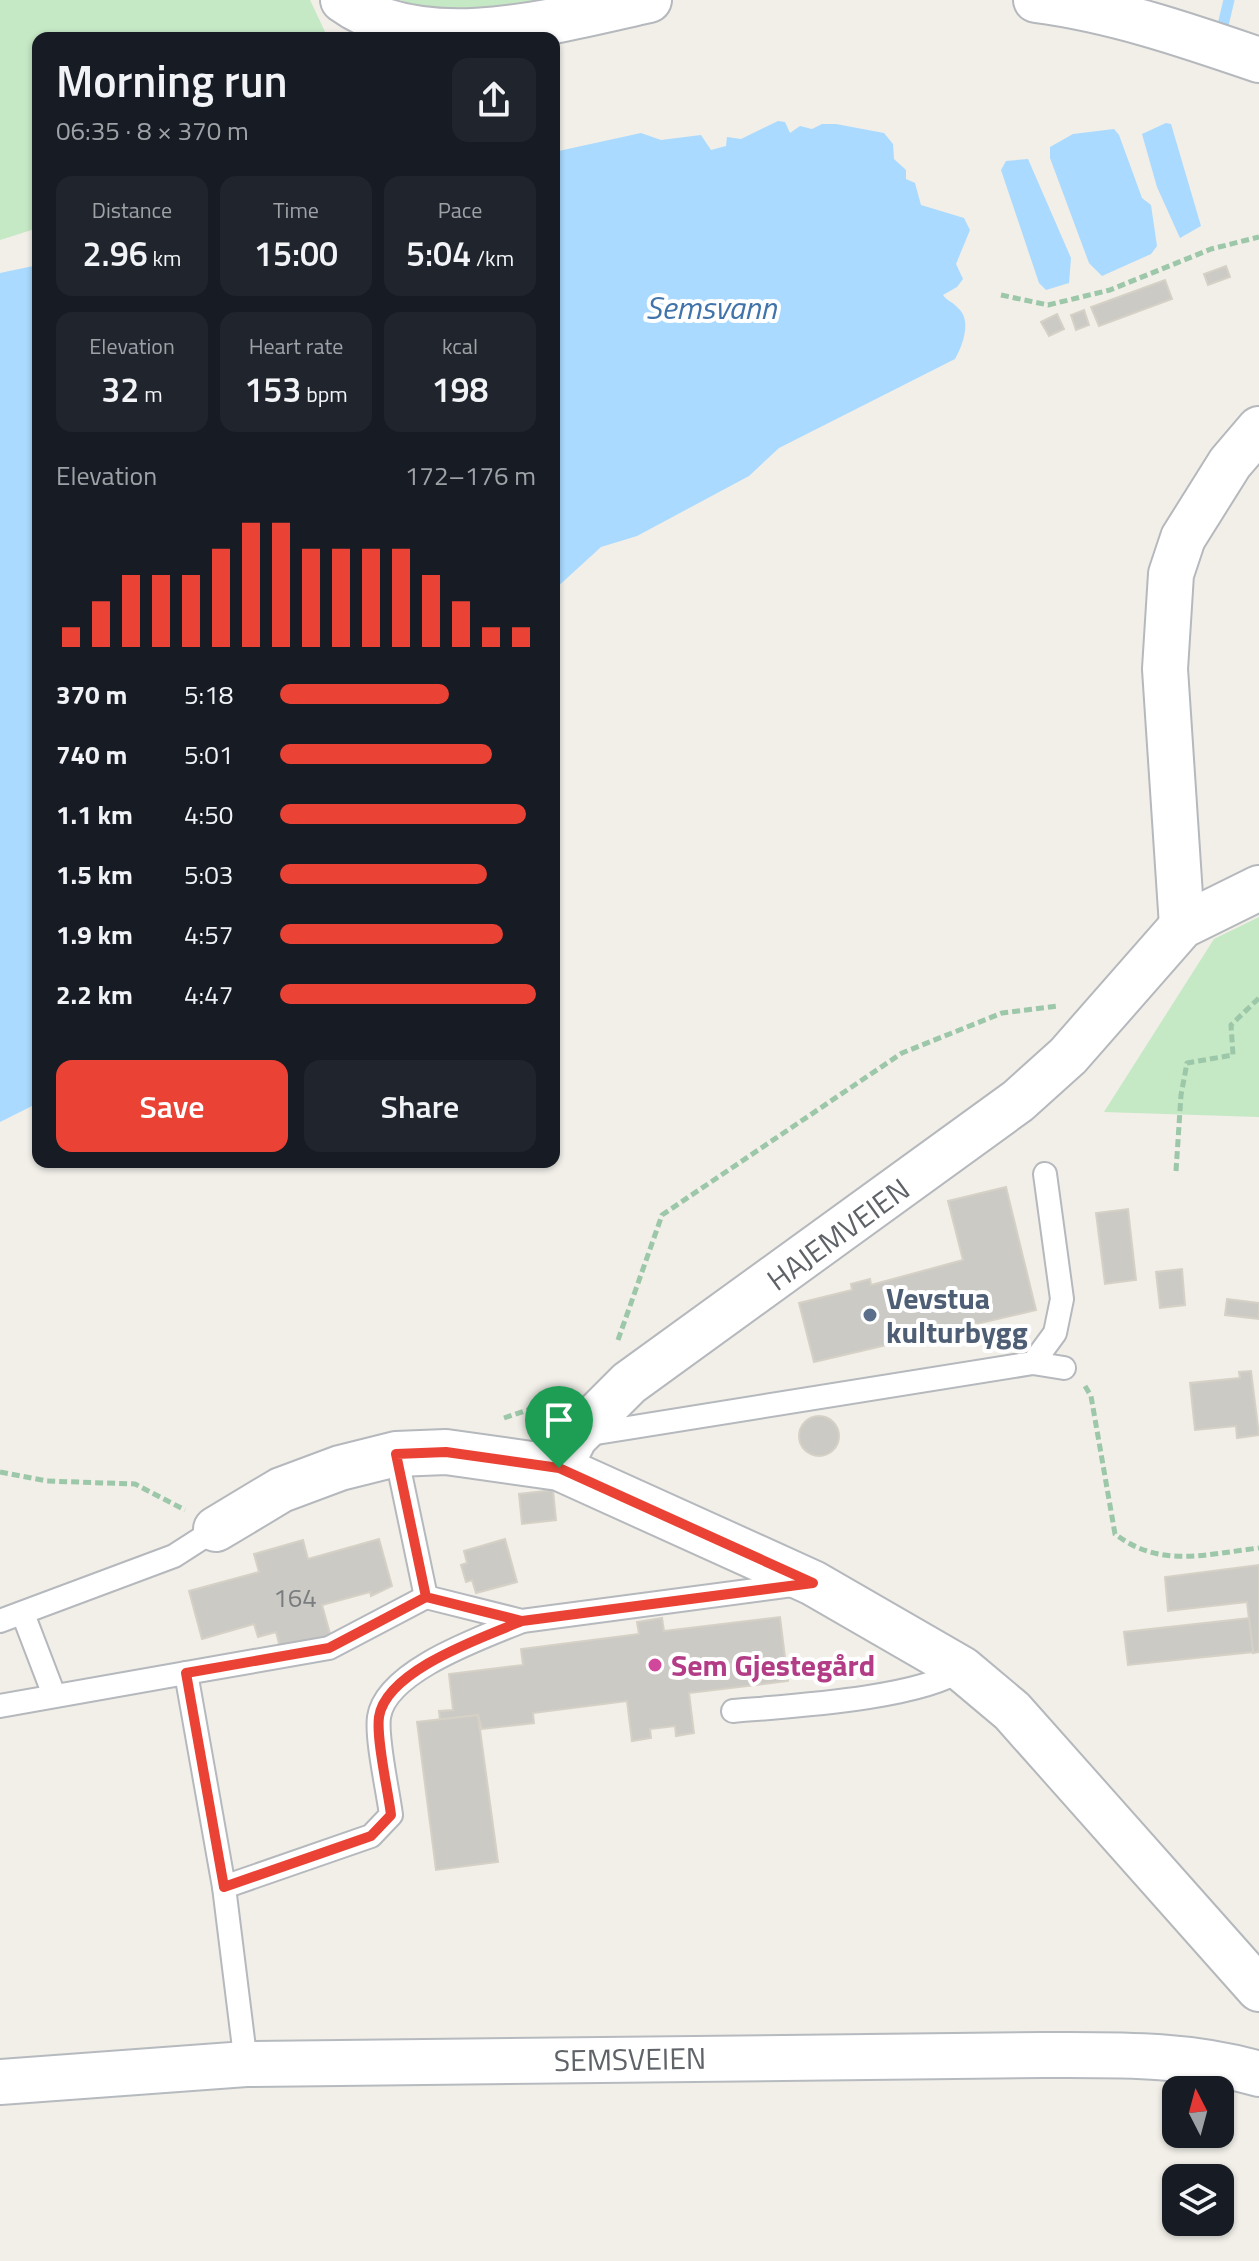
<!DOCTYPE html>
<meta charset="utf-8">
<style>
:root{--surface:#171b24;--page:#20242c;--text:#f1f3f6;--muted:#9ea1a6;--accent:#ea4335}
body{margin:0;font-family:"Titillium Web",sans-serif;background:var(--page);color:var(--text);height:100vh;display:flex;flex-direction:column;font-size:30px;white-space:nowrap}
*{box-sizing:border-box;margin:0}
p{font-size:26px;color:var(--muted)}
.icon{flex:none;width:44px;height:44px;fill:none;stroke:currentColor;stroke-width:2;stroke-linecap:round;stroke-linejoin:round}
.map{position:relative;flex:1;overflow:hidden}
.drawer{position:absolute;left:32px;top:32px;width:528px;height:1136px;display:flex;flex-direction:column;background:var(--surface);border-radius:16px;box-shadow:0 2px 6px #0004}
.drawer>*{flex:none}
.needle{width:52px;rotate:354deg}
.tools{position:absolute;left:1162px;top:2076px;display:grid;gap:16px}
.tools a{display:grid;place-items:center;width:72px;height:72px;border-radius:16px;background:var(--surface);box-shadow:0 2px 6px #0004;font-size:40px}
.pin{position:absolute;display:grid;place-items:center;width:68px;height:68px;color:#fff;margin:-82px -34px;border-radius:50% 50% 50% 0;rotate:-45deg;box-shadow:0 0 8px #0007}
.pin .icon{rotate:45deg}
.round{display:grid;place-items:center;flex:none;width:84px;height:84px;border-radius:16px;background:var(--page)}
.head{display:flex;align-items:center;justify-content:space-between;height:136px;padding:0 24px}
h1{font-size:44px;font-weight:600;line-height:60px}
.metrics{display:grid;grid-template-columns:repeat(3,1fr);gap:12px;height:136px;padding:8px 24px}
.metrics div{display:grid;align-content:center;border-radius:16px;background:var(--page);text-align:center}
.metrics b{font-size:34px;font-weight:600}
.metrics small{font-size:22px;font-weight:400}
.metrics p{font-size:22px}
.chart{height:224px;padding:16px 24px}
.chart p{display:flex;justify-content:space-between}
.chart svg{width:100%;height:144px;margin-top:8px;stroke:var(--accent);stroke-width:6}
.primary-button{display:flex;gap:16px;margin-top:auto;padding:16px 24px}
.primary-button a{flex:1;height:92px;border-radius:16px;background:var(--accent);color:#fff;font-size:32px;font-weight:600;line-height:92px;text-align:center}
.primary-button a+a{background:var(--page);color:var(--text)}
ul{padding:0 24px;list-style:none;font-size:26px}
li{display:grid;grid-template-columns:128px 96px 1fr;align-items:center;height:60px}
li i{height:20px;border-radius:10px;background:var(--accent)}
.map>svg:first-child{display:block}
.green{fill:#c5e8c5}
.water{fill:#aadaff}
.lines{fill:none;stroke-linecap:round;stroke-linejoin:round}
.stream{stroke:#aadaff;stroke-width:11}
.building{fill:#cccac5;stroke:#d6d1c6;stroke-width:2}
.lane-casing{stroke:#b5b8bc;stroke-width:26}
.street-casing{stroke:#b5b8bc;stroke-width:48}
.secondary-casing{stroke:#b6babf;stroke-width:48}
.path{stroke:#9cc7a9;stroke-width:5;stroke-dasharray:8 4;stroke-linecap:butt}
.lane{stroke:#fff;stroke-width:22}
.street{stroke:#fff;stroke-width:44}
.secondary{stroke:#fff;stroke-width:44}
.route-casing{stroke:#fff;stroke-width:16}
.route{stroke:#ea4335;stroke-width:10}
.service-dot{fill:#5c6f8a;stroke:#fff;stroke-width:3}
.hotel-dot{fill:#d1479c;stroke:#fff;stroke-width:3}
.labels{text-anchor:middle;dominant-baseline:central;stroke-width:8;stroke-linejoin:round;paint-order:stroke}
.number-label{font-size:26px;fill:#7a7d7f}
.street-label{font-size:30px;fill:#5f6368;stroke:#fff}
.service-label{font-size:30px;font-weight:bold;fill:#4e5e75;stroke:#fff;text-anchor:start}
.hotel-label{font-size:30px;font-weight:bold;fill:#b23c85;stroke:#fff;text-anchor:start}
.water-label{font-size:32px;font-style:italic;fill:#4174aa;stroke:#fff}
</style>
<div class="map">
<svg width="1259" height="2261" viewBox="0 0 1259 2261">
<rect width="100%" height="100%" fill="#f1efe8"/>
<g class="green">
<polygon points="0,0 310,0 328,38 38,38 38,228 0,240"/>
<path d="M 400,0 L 543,0 C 498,9 444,17 400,0 Z"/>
<polygon points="1259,917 1259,1117 1104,1112 1214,939"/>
</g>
<g class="water">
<path d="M 778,121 L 785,122 L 790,133 L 800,126 L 812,129 L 822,124 L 836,124 L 884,133 L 893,144 L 894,159 L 906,170 L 906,179 L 915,183 L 921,205 L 964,218 L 970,230 L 956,264 L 963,279 L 957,287 L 943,295 C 947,301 953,302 958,308 C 972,320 963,345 955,359 L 779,448 L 749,476 L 637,536 L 601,547 L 554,590 L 554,152 L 641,133 L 661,140 L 701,135 L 711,150 L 726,146 L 727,137 L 741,139 Z"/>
<polygon points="1166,123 1171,124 1201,226 1180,238 1157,187 1142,134"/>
<polygon points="1114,129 1119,135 1142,198 1151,205 1157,246 1151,254 1102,276 1089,263 1050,158 1050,147 1073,134"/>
<polygon points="1028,159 1071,258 1069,283 1046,290 1039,283 1001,170 1006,161"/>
<polygon points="38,265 38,1103 0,1122 0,273"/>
</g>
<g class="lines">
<polyline class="stream" points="1223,25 1229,0"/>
</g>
<g class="building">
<polygon points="1226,266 1230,277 1208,285 1204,274"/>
<polygon points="1165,280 1172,299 1099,326 1091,307"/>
<polygon points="1084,310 1089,325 1076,330 1071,315"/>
<polygon points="1057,314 1064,329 1049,336 1041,322"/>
<polygon points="1006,1187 1036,1310 814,1362 799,1303 852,1290 851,1284 870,1279 871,1285 963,1260 948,1201"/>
<polygon points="1128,1209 1136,1280 1105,1284 1096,1213"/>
<polygon points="1182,1269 1185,1305 1160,1308 1156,1272"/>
<polygon points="1227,1299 1259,1303 1259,1319 1225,1315"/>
<polygon points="1251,1371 1259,1435 1237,1438 1236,1426 1195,1430 1190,1383 1240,1378 1239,1372"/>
<circle cx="819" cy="1436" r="20"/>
<polygon points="553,1490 556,1520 522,1524 519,1494"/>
<polygon points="379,1539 392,1586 371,1596 370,1592 322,1605 331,1637 281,1651 276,1632 258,1637 254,1624 202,1639 189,1591 259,1572 254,1554 303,1540 308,1559"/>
<polygon points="505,1539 517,1582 476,1593 472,1580 466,1582 461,1565 467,1563 464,1551"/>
<polygon points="1259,1565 1259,1652 1253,1653 1247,1602 1168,1611 1165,1577"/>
<polygon points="780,1617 788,1681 689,1693 694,1733 676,1736 675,1726 650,1729 651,1738 632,1741 627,1701 533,1713 534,1723 482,1729 478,1715 440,1720 439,1711 453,1710 449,1674 523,1665 521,1649 639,1634 637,1622 662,1618 664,1631"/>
<polygon points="1249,1618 1253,1652 1128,1665 1124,1632"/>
<polygon points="478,1715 498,1862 436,1870 417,1722"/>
</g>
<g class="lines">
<defs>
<g id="lane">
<polyline points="1033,1363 1055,1333 1062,1299 1045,1174"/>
<polyline points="584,1435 1033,1363 1064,1368"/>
<polyline points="396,1454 426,1597 522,1621 800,1584"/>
<polyline points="23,1614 54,1695"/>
<polyline points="0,1621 174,1556 216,1529"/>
<polyline points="186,1673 329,1648 426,1597"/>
<polyline points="0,1706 186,1673 224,1887 246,2064"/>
<path d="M 733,1711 C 789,1706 919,1699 962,1669"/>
<path d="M 224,1887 L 371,1836 L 391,1815 C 388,1791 376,1739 379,1717 C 386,1670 484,1637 522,1621"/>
</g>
<g id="street">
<path d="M 343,0 C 424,59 559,20 649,0"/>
<path d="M 1036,0 C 1113,10 1186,35 1259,60"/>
<polyline points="1182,926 1165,669 1171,574 1183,538 1230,463 1259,429"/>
<polyline points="559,1468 575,1437 629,1383 1018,1101 1068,1056 1182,926 1259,888"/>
<polyline points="216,1529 281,1490 340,1468 396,1454 446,1452 559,1468 813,1583 962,1669 1012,1711 1259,1989"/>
</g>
<path id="secondary" d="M 0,2082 L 246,2064 L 1043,2055 C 1116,2055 1188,2053 1259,2074"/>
</defs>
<use href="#lane" class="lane-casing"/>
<use href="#street" class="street-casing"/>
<use href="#secondary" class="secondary-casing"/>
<g class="path">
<polyline points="1001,295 1048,305 1110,290 1211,249 1259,237"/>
<polyline points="1176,1171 1181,1095 1187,1063 1233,1055 1231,1025 1259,998"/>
<polyline points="618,1340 662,1215 902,1053 1002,1013 1058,1006"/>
<path d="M 1085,1386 L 1091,1396 L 1115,1534 C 1161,1569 1206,1554 1259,1548"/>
<polyline points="504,1418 551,1402"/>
<polyline points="0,1472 47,1481 135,1484 185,1510"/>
</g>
<use href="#lane" class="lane"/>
<use href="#street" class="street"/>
<use href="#secondary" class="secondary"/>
</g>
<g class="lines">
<defs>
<path id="route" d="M 559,1468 L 446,1452 L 396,1454 L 426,1597 L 522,1621 C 484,1637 386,1670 379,1717 C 376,1739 388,1790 391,1815 L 371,1836 L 224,1887 L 186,1673 L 329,1648 L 426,1597 L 522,1621 L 813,1583 L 559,1468"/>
</defs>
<use href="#route" class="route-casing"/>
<use href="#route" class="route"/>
</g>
<circle class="service-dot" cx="870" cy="1315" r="8"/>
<circle class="hotel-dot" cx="655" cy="1665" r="8"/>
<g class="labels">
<g class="number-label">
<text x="295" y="1597">164</text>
</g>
<g class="street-label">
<text transform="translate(838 1234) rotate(-36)">HAJEMVEIEN</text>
<text transform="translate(630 2059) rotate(-1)">SEMSVEIEN</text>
</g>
<g class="service-label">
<text x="886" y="1298">Vevstua<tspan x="886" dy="34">kulturbygg</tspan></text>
</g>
<g class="hotel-label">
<text x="671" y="1665">Sem Gjestegård</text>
</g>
<g class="water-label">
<text x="711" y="307">Semsvann</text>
</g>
</g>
</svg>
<div class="tools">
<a><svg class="needle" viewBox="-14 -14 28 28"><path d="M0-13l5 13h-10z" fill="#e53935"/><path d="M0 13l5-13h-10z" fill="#9ea1a6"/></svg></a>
<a><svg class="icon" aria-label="layers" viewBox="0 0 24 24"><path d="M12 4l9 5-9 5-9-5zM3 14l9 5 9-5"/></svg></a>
</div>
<div class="pin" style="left:559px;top:1468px;background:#1e9e55"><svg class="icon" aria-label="arrive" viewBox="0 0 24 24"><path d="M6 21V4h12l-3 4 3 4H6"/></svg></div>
<section class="drawer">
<div class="head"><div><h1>Morning run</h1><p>06:35 · 8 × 370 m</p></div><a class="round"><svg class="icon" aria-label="share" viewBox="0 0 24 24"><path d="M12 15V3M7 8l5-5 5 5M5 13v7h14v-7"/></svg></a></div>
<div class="metrics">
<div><p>Distance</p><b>2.96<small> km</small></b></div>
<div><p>Time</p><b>15:00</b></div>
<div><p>Pace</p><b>5:04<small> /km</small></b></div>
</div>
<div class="metrics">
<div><p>Elevation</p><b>32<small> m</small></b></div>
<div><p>Heart rate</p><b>153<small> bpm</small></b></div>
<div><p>kcal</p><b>198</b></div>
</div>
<div class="chart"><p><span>Elevation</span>172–176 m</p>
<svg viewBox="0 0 160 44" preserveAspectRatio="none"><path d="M5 44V38M15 44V30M25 44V22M35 44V22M45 44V22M55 44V14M65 44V6M75 44V6M85 44V14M95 44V14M105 44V14M115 44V14M125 44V22M135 44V30M145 44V38M155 44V38"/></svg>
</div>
<ul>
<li><b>370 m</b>5:18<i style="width:66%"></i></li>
<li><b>740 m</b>5:01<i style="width:83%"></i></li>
<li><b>1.1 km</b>4:50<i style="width:96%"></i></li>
<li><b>1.5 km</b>5:03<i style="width:81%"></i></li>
<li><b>1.9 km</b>4:57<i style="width:87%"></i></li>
<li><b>2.2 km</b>4:47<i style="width:100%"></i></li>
</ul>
<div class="primary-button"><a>Save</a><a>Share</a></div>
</section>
</div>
